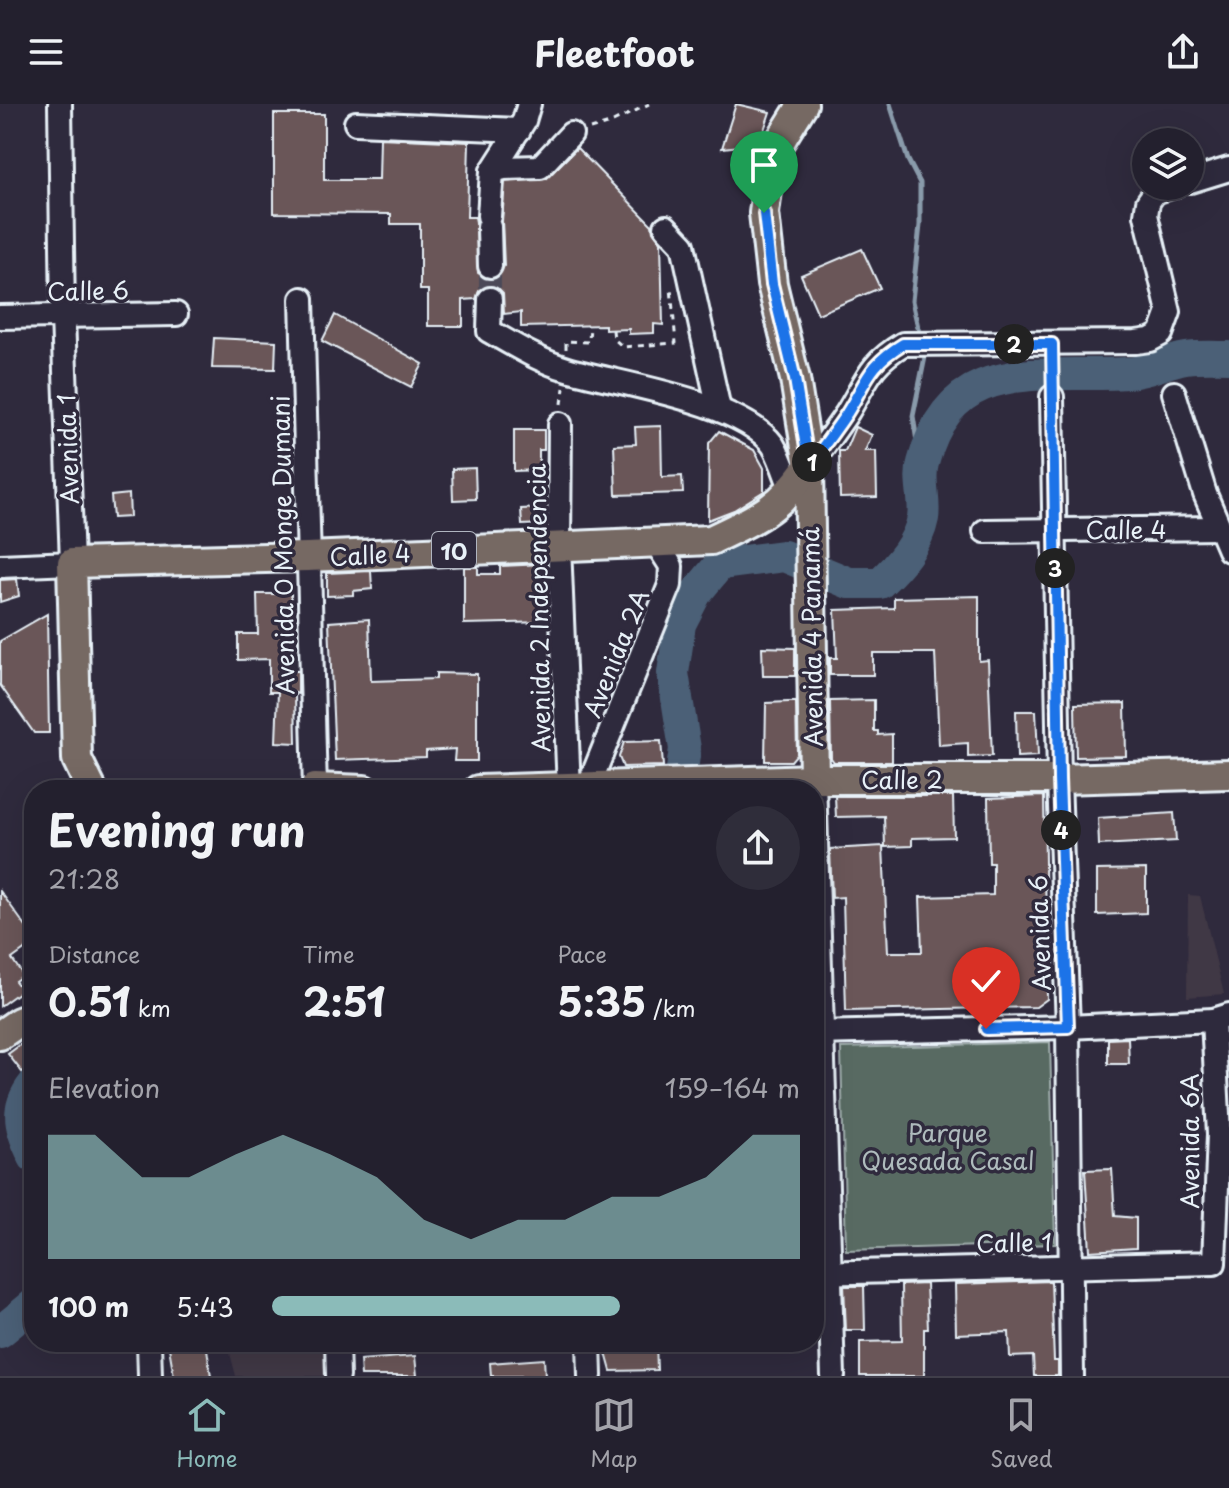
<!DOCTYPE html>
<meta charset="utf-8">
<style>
:root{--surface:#23202e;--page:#2f2d3a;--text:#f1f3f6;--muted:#a3a3aa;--line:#403e4a;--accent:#8bbbb9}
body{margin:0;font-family:"Playpen Sans",sans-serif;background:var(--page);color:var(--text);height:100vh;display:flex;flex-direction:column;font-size:30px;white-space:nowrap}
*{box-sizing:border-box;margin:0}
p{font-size:26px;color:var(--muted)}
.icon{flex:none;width:44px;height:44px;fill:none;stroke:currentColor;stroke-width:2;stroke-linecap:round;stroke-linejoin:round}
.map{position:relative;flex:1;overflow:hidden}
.panel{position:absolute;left:24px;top:676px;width:800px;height:572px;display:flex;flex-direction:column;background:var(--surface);border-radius:32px;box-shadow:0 8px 32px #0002,0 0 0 2px var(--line)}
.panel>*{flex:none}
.tools{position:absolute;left:1132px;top:24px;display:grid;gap:16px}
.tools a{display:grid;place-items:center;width:72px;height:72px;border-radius:50%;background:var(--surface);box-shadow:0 8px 32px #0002,0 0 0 2px var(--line);font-size:40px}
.pin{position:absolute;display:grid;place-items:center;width:68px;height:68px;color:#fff;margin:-82px -34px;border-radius:50% 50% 50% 0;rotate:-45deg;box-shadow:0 0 8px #0007}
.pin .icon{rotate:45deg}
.km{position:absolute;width:40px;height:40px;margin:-20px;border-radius:50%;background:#222;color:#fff;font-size:22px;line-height:40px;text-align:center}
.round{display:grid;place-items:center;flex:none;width:84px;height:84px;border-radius:42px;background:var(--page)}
.overview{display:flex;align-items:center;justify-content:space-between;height:136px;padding:0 24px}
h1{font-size:44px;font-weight:700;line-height:60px}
.stats{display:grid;grid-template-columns:repeat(3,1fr);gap:12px;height:136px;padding:8px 24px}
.stats div{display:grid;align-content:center}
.stats b{font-size:40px;font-weight:700}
.stats small{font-size:22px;font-weight:400}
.stats p{font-size:22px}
.chart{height:224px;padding:16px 24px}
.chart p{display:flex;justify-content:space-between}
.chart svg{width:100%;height:144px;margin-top:8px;fill:var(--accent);opacity:.7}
ul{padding:0 24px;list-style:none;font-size:26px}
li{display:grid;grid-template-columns:128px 96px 1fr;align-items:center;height:60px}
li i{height:20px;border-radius:10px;background:var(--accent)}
header{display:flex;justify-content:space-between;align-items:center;height:104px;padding:0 24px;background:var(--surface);font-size:36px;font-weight:700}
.tab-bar{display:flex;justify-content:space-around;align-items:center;height:112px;border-top:2px solid var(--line);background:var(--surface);font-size:22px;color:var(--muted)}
.tab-bar a{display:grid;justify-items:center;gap:4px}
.tab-bar .active{color:var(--accent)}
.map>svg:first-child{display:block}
.built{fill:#413845}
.green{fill:#586a62;stroke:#a0aead;stroke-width:2}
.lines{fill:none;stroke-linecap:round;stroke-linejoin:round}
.stream{stroke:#8a9bab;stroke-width:5}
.river{stroke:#4c6177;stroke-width:32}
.building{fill:#6a5758;stroke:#e8f1f8;stroke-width:2}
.minor-tunnel{stroke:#4b4859;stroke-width:22;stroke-dasharray:22 11;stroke-linecap:butt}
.minor-casing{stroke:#e8f1f8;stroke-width:28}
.major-casing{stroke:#e8f1f8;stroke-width:34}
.path{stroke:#e8f1f8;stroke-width:3;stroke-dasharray:6 6;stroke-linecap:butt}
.minor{stroke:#2f2a3d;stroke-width:22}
.major{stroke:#766964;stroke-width:28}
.route-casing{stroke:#fff;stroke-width:16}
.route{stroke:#1a73e8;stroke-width:10}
.labels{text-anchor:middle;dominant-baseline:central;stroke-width:7;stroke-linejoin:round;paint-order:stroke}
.shield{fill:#2f2a3d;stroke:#b0b5c0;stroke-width:2}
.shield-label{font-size:22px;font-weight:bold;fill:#e8f1f8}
.street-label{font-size:24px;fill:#e8f1f8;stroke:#2f2a3d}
.park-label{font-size:24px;fill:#aebbbc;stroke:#2f2a3d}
</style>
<header><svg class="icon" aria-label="menu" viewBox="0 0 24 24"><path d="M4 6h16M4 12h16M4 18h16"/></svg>Fleetfoot<svg class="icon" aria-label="share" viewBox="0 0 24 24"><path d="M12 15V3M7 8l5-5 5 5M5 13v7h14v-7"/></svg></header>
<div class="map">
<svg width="1229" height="1272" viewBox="0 0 1229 1272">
<rect width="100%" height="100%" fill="#2f2a3d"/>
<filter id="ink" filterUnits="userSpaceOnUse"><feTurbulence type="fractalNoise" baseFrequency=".0125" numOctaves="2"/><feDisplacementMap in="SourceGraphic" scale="16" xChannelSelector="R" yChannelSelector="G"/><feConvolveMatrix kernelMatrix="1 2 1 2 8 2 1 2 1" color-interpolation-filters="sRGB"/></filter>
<g filter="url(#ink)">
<g class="built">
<polygon points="1188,791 1200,792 1224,890 1187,893"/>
<polygon points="227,1238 329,1238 331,1272 236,1272"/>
</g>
<polygon class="green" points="1050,938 1055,1140 846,1146 841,944"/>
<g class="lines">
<g class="stream">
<polyline points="890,0 908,56 920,79 920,121 912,197 920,232"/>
<polyline points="921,363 913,312 925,253 923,246"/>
</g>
<g class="river">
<path d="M 679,686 L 685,645 L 673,569 L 680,520 L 696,489 L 720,460 L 784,452 L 849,479 L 880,479 C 899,461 918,440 923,414 C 926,396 918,377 923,359 C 952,249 1038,275 1127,269 C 1148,268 1166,257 1186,254 C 1200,252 1215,253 1229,253"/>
<path d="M 34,980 C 13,1006 21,1025 34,1053"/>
<polyline points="0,1228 34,1200"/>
</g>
</g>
<g class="building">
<polygon points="736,0 770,8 761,35 758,40 722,44"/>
<polygon points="274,10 324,10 324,76 379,76 380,34 469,38 467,113 475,113 476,118 478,169 490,176 498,173 504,162 502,117 505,78 546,75 577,44 652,121 653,127 661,138 663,221 654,220 654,229 629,230 629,225 605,226 605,221 521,223 521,208 504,210 503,189 497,183 490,181 479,187 476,195 463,196 463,222 428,222 428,186 420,186 420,120 391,120 391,110 274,109"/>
<polygon points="862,145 880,184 818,210 801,171"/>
<polygon points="335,211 423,260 411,283 322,237"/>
<polygon points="214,234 276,237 275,265 212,264"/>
<polygon points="661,322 662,373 682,372 683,389 616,391 614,341 636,340 635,323"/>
<polygon points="855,323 872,331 865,347 876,347 877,393 840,394 839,347 845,347"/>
<polygon points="514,326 544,326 544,346 539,346 539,366 514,367"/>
<polygon points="719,327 754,346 764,364 764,387 734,406 708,416 709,339"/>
<polygon points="475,364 476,395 453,396 452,365"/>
<polygon points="129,390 130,413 113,414 111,392"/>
<polygon points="541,404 542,420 522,421 521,405"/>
<polygon points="545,460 545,518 464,520 464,463 478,463 478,470 500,470 500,462"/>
<polygon points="371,467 372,485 353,487 353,491 327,492 327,469"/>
<polygon points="17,475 19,492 0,498 0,476"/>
<polygon points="257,490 291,490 291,567 298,567 298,590 295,589 296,639 276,638 278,588 269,588 269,555 238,556 238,530 258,530"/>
<polygon points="979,492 979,557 988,556 992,652 968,653 968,639 939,641 935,549 873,549 873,571 830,571 830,554 837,554 835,506 894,504 894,494"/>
<polygon points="47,510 49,629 34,629 0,581 0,537"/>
<polygon points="369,515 371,577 436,575 436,569 477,570 477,657 454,657 455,645 426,647 426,653 335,656 329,518"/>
<polygon points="762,543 795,544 795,572 763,572"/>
<polygon points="874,596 874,627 878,627 878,631 892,630 892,658 834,658 831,654 830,597"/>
<polygon points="789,598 796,598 797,650 791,657 765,657 766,599"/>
<polygon points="1125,599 1126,652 1076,653 1075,600"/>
<polygon points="1016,607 1036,607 1038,652 1017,653"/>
<polygon points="661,637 663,662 623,663 619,653 624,638"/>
<polygon points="835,692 953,692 954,733 912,734 912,742 885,743 884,712 836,713"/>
<polygon points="1044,692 1047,895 1036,903 846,907 843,793 832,794 830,745 883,742 888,848 922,848 920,793 993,791 993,759 989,759 988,694"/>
<polygon points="1174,709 1176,737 1099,741 1098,714"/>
<polygon points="1146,765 1146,809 1097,811 1097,766"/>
<polygon points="0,787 34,834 34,839 12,855 23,871 15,877 22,886 0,902"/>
<polygon points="1128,934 1129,960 1108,960 1108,935"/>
<polygon points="28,935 34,943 34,959 22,968 8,950"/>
<polygon points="1112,1065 1115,1112 1136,1114 1136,1144 1090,1147 1085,1066"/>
<polygon points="1051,1177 1054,1257 1058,1257 1058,1272 1034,1272 1033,1252 1010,1253 1009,1228 956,1230 955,1180"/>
<polygon points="926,1180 928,1225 924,1225 924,1272 860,1272 860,1238 902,1237 901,1181"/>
<polygon points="844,1182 864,1182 865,1226 846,1226"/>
<polygon points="168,1238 206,1238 211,1272 174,1272"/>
<polygon points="603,1238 656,1238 657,1266 611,1267"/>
<polygon points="415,1252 417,1272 361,1272 360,1256"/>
<polygon points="544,1255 545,1272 491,1272 490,1259"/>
</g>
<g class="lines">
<polyline class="minor-tunnel" points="490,162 490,195"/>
<defs>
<g id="minor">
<polyline points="356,19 519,26"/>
<polyline points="492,67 504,64 540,63 571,30"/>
<polyline points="1190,77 1229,65"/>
<polyline points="489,112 492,67 524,17 529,0"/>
<polyline points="489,123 490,162"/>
<polyline points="666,123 683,141 719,305"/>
<polyline points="302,195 315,686"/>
<path d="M 490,195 L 489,227 C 514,241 539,257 567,265 C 619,280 741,297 773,341 C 781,354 786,372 792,387"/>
<polyline points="0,213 176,210"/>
<polyline points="1174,289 1205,390 1229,446"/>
<polyline points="1052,293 1059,675 1068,923 1072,1272"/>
<polyline points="560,320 559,441 569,686"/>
<path d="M 809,362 C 822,344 835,327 847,309 C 867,277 868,261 903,240 L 1136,238 L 1150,236 L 1161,230 L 1169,208 L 1146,111 L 1148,98 L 1155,88 L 1174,82"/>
<polyline points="985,427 1218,424"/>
<polyline points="0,462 72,459 63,212 60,0"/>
<polyline points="814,675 833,1272"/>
<polyline points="589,681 670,481 671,462 655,437"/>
<polyline points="814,929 1068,923 1213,916 1229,911"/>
<polyline points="814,1169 1214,1159 1219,1030 1213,916"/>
<polyline points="149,1238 150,1272"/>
<polyline points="337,1238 338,1272"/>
<polyline points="589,1238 590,1272"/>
</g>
<g id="major">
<polyline points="803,0 772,50 764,109 772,180 795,275 809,362 814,675"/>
<polyline points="315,684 364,686"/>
<path d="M 92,686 L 77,655 L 72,459 L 307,453 L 711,436 C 759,413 778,406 809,362"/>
<polyline points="478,686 814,675 1059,675 1229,670"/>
<polyline points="0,931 19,918 34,912"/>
</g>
</defs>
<use href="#minor" class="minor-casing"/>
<use href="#major" class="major-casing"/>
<g class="path">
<polyline points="590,25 613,18 649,0"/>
<polyline points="613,226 614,235 623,243 676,239 671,184"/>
<polyline points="566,245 566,237 589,238 590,221"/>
<polyline points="1052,273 1052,256"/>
<polyline points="562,300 564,284"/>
</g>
<use href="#minor" class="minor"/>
<use href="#major" class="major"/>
</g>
</g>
<g class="lines" filter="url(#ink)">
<defs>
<path id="route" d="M 764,109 L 772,180 L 795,275 L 809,362 C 822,344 835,327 847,309 C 867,277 868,261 903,240 L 1052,240 L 1059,675 L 1068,923 L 986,925"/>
</defs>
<use href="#route" class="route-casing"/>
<use href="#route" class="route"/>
</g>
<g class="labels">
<rect class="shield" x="432" y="428" width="44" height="36" rx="6"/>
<g class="shield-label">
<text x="454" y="446">10</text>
</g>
<g class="street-label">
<text transform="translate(88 186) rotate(-1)">Calle 6</text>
<text transform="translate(67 345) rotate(-92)">Avenida 1</text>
<text x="1126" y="425">Calle 4</text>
<text transform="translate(282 441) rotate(-91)">Avenida 0 Monge Dumani</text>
<text transform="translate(370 450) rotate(-3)">Calle 4</text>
<text transform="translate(538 504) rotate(-91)">Avenida 2 Independencia</text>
<text transform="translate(811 533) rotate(-91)">Avenida 4 Panamá</text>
<text transform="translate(615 549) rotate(-68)">Avenida 2A</text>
<text x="902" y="675">Calle 2</text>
<text transform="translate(1039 829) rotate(-92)">Avenida 6</text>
<text transform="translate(1189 1037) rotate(-90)">Avenida 6A</text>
<text transform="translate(1014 1138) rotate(-1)">Calle 1</text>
</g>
<g class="park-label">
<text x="948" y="1028">Parque<tspan x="948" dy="28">Quesada Casal</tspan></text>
</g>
</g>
</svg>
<div class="tools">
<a><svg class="icon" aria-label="layers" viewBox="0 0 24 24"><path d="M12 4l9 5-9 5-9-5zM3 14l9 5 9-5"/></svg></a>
</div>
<div class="pin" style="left:764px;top:109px;background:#1e9e55"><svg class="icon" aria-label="arrive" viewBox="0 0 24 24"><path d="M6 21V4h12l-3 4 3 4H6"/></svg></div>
<div class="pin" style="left:986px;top:925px;background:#d93025"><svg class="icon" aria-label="check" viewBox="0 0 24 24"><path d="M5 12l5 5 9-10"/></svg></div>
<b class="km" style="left:812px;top:358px">1</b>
<b class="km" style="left:1014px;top:240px">2</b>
<b class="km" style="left:1055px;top:464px">3</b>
<b class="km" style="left:1061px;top:726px">4</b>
<section class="panel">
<div class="overview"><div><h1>Evening run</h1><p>21:28</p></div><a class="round"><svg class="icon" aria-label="share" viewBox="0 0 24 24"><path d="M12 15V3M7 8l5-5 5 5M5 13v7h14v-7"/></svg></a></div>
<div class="stats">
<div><p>Distance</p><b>0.51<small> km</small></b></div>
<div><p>Time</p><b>2:51</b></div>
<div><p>Pace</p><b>5:35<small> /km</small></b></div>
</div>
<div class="chart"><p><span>Elevation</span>159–164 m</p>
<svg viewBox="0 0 160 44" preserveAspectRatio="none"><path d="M0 44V6L10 6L20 19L30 19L40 12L50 6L60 12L70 19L80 32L90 38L100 32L110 32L120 25L130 25L140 19L150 6L160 6V44z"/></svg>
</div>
<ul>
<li><b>100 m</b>5:43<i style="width:66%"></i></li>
</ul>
</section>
</div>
<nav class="tab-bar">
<a class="active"><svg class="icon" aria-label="home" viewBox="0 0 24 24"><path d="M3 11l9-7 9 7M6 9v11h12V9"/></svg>Home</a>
<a><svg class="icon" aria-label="map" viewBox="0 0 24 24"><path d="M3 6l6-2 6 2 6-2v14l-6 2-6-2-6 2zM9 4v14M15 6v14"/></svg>Map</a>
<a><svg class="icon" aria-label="saved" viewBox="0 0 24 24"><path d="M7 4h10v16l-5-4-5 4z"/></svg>Saved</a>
</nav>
